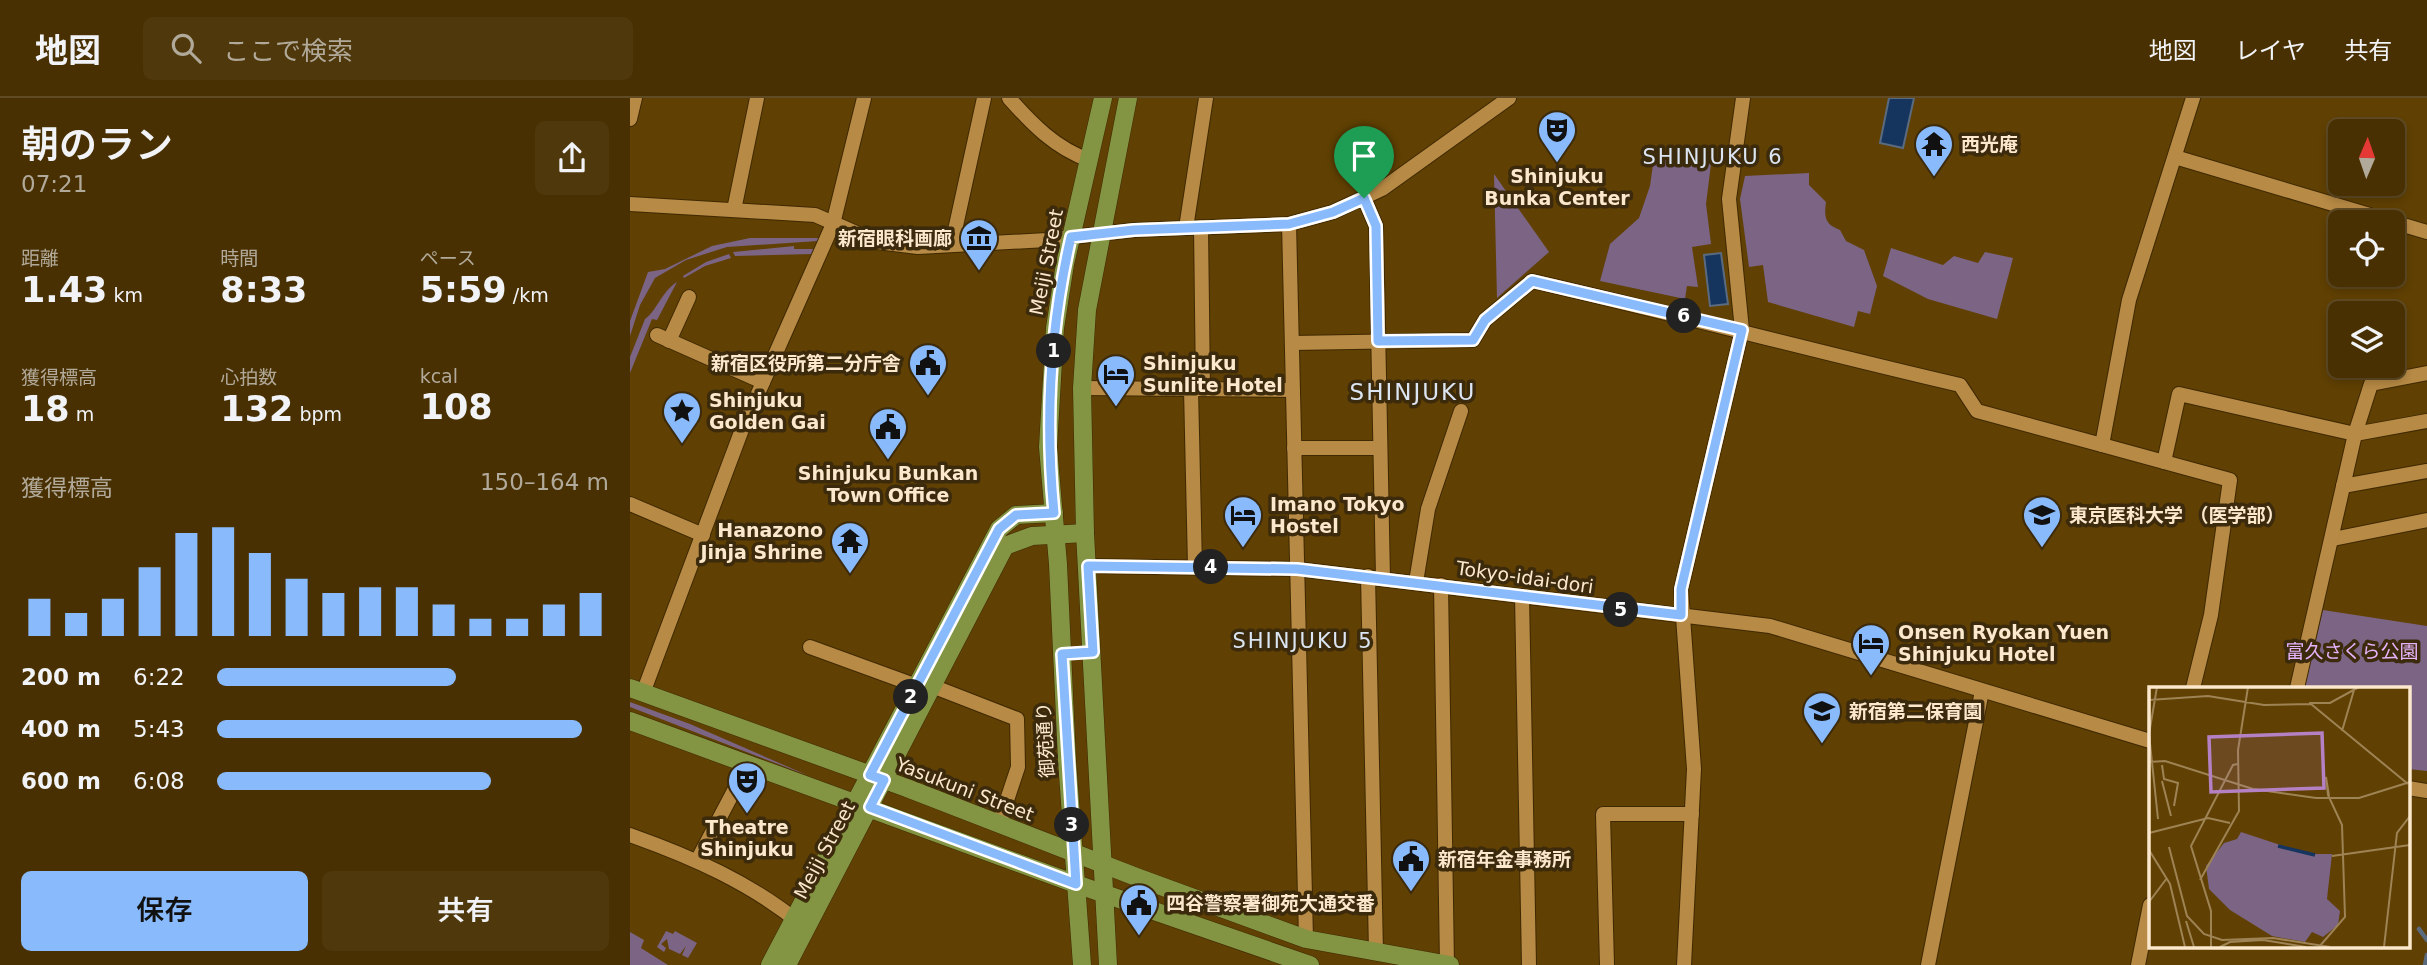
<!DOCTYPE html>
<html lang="ja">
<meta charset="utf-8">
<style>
:root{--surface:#483002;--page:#4f380c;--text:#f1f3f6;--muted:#b1a999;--line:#604b24;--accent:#89bafc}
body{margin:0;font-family:"DejaVu Sans","Noto Sans JP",sans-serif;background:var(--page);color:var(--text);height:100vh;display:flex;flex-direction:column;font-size:26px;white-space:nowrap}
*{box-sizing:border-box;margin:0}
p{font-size:23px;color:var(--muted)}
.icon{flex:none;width:38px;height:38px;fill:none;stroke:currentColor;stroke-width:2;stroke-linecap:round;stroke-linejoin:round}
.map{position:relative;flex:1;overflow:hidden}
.sheet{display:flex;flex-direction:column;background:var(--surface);width:630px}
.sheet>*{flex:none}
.needle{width:46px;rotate:2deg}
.tools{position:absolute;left:1698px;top:21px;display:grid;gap:14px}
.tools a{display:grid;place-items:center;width:77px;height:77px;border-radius:10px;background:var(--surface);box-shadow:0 4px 10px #0003,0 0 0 2px var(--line);font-size:35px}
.pin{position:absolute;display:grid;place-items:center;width:60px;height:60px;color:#fff;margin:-72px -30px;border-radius:50% 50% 50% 0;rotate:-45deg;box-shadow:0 0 7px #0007}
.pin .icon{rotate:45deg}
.km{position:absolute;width:35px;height:35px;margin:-18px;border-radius:50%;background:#222;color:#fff;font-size:19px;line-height:35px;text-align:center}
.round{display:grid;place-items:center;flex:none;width:74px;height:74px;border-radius:10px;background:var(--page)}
.summary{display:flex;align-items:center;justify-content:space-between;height:119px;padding:0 21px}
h1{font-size:38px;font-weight:600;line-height:52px}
.metrics{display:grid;grid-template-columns:repeat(3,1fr);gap:10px;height:119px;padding:7px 21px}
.metrics div{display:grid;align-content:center}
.metrics b{font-size:35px;font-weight:600}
.metrics small{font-size:19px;font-weight:400}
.metrics p{font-size:19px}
.chart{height:196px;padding:14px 21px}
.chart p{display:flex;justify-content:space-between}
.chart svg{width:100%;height:126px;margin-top:7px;stroke:var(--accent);stroke-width:6}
.action{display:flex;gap:14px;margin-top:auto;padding:14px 21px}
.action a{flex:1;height:80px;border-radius:10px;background:var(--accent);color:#111;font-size:28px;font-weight:600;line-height:80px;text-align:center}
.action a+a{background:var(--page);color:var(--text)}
ul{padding:0 21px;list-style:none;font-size:23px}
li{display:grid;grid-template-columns:112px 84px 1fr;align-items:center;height:52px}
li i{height:18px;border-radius:9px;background:var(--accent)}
header{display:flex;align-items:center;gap:42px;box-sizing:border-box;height:98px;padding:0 35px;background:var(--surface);border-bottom:2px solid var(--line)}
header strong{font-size:33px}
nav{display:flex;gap:38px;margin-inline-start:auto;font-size:24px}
.search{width:490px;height:63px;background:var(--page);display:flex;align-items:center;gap:18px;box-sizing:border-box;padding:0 24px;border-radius:10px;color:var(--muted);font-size:26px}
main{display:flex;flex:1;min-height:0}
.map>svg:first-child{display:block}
.green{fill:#7b6484}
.water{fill:#16355e;stroke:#5b6b7f;stroke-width:2}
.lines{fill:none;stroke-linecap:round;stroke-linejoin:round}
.stream{stroke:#5b6b7f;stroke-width:4.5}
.minor-casing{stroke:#3f2901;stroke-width:16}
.major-casing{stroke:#3f2901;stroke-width:19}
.minor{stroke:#b78a45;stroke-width:14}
.major{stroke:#839443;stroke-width:18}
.route-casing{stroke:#fff;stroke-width:14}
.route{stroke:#89bafc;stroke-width:9}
.labels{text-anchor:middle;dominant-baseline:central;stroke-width:7;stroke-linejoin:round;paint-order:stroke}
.poi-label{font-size:19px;font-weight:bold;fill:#fbe8cd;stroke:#3c2a0c;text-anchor:start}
.street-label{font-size:19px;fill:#fbe8cd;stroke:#3c2a0c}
.park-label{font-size:19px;fill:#e6b3fb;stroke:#3c2a0c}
.neighbourhood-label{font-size:21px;letter-spacing:2px;fill:#dce5f2;stroke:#3c2a0c}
.quarter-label{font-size:23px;letter-spacing:2px;fill:#dce5f2;stroke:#3c2a0c}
.inset-river{fill:none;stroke:#16355e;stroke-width:3.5}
.inset-road{fill:none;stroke:#9e8354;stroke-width:2}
.view{fill:#b581c5;fill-opacity:0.15;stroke:#b581c5;stroke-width:3.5}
.inset-edge{fill:none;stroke:#fbe8cd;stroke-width:3.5}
</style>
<header>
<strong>地図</strong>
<div class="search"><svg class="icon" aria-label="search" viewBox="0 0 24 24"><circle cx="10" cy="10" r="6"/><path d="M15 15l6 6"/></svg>ここで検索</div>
<nav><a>地図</a><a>レイヤ</a><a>共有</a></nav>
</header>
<main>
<section class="sheet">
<div class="summary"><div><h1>朝のラン</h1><p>07:21</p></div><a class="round"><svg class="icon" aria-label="share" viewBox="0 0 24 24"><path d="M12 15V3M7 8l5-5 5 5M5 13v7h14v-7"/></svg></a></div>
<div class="metrics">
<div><p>距離</p><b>1.43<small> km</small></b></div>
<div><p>時間</p><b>8:33</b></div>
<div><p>ペース</p><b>5:59<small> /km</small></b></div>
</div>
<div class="metrics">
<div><p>獲得標高</p><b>18<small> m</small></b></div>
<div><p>心拍数</p><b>132<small> bpm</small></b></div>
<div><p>kcal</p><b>108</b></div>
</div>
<div class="chart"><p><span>獲得標高</span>150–164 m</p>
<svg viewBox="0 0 160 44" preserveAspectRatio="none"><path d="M5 44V31M15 44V36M25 44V31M35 44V20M45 44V8M55 44V6M65 44V15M75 44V24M85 44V29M95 44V27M105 44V27M115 44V33M125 44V38M135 44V38M145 44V33M155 44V29"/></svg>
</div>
<ul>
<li><b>200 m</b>6:22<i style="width:61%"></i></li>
<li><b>400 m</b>5:43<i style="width:93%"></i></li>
<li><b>600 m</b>6:08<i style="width:70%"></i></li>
</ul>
<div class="action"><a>保存</a><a>共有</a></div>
</section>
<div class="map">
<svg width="1797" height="867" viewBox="0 0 1797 867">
<rect width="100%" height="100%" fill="#604003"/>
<g class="green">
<polygon points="1024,59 1081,66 1076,106 1081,146 1062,149 1068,189 1057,188 1055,201 970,183 980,146 1009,120 1020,88"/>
<path d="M 1179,75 L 1179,87 L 1196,104 C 1194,120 1195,126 1210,132 L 1216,143 L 1234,152 L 1247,188 L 1240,216 L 1228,213 L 1224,229 L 1138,204 L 1133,167 L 1119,169 L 1110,101 L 1115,78 Z"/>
<polygon points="864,76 919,154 867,200"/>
<polygon points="120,140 190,140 188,143 97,149 56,162 25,180 10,207 0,238 0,223 18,174 35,171 82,148"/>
<polygon points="164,148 164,151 186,151 183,156 105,158 103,154"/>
<polygon points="1261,150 1313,167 1324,158 1348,165 1355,154 1383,160 1367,221 1298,201 1253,178"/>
<polygon points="99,156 101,160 75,168 54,180 53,178 76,164"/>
<path d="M 47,184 L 27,222 L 22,221 L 0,275 L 0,259 L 15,221 C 26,214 32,193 47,184 Z"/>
<polygon points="1693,512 1797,528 1797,673 1778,671 1778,590 1674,590"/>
<polygon points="0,604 60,626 179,678 0,609"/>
<polygon points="36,833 43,836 45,833 67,845 58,860 52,857 56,848 50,856 39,851 37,841 31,846 36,850 34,854 27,849"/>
<polygon points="0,834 14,842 11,850 38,867 0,867"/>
</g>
<g class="water">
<polygon points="1259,0 1284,0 1273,50 1250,45"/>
<polygon points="1091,155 1098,206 1080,208 1074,157"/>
</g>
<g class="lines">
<g class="stream">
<polyline points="1789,831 1797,842"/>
<polyline points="1795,867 1797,857"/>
</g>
<defs>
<g id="minor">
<path d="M 379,0 C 402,26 425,50 459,62"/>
<polyline points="1563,0 1499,202 1472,347 1600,382 1581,517 1563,590"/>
<polyline points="0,21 5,0"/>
<polyline points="1545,59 1797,134"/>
<polyline points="734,100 746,128 753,480"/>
<polyline points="0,106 185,117 247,144 288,149 417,142 504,132 659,126 703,114 752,91 879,0"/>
<polyline points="104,112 127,0"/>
<polyline points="659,126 676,841"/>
<polyline points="571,129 573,291"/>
<polyline points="556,130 576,0"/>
<polyline points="322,146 354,0"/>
<polyline points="27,237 133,284"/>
<polyline points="39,243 59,199"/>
<path d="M 663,245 L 843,242 L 855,222 L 902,183 C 1046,216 1187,254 1330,287 L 1347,313 L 1472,347"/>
<polyline points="452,290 663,292"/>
<polyline points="561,291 565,469"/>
<polyline points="664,350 750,350"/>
<polyline points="1534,364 1549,296 1725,336 1797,323"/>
<polyline points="1713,388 1797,373"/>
<polyline points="0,406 73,437"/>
<polyline points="1703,441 1797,422"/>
<polyline points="458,468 667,471 1140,528 1520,643"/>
<polyline points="738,478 746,854"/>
<polyline points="786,484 798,411 831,313"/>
<polyline points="811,487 817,867"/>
<polyline points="892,498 899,867"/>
<polyline points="180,549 287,588"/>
<polyline points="302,588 387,621 388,669 369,726"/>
<polyline points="1667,590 1725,336 1741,286 1797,275"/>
<polyline points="13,595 111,334 203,126 234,0"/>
<polyline points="1778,690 1797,693"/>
<path d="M 0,737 C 62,759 121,785 172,827"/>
<polyline points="68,761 117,668"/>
<polyline points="977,867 973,716 1062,716"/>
<polyline points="1054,867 1064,671 1051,491 1112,232 1099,101 1113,0"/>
<polyline points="1298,867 1352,593"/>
<polyline points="1508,867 1520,807"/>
</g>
<g id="major">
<polyline points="0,590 277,690 509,780 676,841 820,867"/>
<polyline points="0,623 446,786 680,867"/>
<polyline points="140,867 369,431 386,417 424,415"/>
<polyline points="157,867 375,448 402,438 455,435"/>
<polyline points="452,867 437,663 428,466 418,349 425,230 435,166 473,0"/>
<polyline points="478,867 455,435 452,290 457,212 498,0"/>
</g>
</defs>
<use href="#minor" class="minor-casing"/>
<use href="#major" class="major-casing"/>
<use href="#minor" class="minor"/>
<use href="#major" class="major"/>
</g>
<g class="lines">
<defs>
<path id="route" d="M 734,100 L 746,128 L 748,243 L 843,242 L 855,222 L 902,183 L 1112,232 L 1051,491 L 1051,517 L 667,471 L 458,468 L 463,554 L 432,556 L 446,786 L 240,709 L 254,682 L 240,677 L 369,431 L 386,417 L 424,415 C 415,323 420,230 441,139 L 504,132 L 659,126 L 703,114 Z"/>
</defs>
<use href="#route" class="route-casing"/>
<use href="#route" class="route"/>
</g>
<defs>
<symbol id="theatre-pin" viewBox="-11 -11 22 30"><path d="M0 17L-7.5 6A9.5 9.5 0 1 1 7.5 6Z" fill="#89bafc" stroke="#3c2a0c"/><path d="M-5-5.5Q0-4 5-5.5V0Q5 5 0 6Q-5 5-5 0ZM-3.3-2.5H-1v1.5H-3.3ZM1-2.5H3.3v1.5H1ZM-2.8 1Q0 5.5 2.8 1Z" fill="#111"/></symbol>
<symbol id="temple-pin" viewBox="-11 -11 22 30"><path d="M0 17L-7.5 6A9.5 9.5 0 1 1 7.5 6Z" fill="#89bafc" stroke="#3c2a0c"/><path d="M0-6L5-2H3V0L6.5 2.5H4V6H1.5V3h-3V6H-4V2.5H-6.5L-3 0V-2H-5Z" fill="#111"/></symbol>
<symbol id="museum-pin" viewBox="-11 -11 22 30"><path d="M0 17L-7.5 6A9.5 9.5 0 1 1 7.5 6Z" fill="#89bafc" stroke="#3c2a0c"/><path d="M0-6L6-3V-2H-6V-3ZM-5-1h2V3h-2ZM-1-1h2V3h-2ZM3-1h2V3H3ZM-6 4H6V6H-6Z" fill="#111"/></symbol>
<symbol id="civic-pin" viewBox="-11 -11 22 30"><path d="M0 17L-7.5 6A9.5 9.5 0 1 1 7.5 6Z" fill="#89bafc" stroke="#3c2a0c"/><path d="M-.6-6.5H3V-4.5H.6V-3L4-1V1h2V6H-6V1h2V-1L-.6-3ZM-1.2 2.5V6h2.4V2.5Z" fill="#111"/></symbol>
<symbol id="hotel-pin" viewBox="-11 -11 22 30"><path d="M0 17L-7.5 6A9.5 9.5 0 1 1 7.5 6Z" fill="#89bafc" stroke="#3c2a0c"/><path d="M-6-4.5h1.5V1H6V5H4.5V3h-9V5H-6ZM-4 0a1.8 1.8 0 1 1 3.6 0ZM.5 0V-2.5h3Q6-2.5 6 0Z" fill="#111"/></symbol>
<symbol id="sight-pin" viewBox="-11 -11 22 30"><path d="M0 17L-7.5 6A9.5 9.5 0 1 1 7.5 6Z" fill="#89bafc" stroke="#3c2a0c"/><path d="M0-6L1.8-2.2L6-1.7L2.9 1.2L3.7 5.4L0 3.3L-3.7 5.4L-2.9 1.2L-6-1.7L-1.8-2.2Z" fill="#111"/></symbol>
<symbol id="university-pin" viewBox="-11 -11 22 30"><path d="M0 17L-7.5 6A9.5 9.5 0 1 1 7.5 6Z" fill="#89bafc" stroke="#3c2a0c"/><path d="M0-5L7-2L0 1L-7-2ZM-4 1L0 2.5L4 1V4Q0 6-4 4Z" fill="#111"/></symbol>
<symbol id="school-pin" viewBox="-11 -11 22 30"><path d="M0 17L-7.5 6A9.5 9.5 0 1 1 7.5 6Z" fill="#89bafc" stroke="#3c2a0c"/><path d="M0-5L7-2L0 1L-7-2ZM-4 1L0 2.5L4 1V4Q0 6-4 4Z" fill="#111"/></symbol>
</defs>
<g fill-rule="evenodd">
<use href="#theatre-pin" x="905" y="10" width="44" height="60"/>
<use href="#temple-pin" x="1282" y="24" width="44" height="60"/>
<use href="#museum-pin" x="327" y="118" width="44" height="60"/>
<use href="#civic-pin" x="276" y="243" width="44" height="60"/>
<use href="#hotel-pin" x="464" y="254" width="44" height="60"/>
<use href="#sight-pin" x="30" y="291" width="44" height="60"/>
<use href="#civic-pin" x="236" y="307" width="44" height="60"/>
<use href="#hotel-pin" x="591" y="395" width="44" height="60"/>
<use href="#university-pin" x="1390" y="395" width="44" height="60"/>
<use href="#temple-pin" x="198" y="421" width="44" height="60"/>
<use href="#hotel-pin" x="1219" y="523" width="44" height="60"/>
<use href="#school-pin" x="1170" y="591" width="44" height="60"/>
<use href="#theatre-pin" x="95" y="661" width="44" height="60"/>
<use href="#civic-pin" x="759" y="739" width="44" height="60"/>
<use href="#civic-pin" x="487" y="783" width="44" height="60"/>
</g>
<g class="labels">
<g class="poi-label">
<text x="1331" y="46">西光庵</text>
<text x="927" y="78" text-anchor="middle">Shinjuku<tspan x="927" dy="22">Bunka Center</tspan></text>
<text x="322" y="140" text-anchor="end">新宿眼科画廊</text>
<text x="271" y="265" text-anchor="end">新宿区役所第二分庁舎</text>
<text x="513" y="265">Shinjuku<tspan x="513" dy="22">Sunlite Hotel</tspan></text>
<text x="79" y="302">Shinjuku<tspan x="79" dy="22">Golden Gai</tspan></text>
<text x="258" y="375" text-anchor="middle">Shinjuku Bunkan<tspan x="258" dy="22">Town Office</tspan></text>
<text x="640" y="406">Imano Tokyo<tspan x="640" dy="22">Hostel</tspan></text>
<text x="1439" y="417">東京医科大学 （医学部）</text>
<text x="193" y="432" text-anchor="end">Hanazono<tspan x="193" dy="22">Jinja Shrine</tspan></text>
<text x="1268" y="534">Onsen Ryokan Yuen<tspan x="1268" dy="22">Shinjuku Hotel</tspan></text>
<text x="1219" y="613">新宿第二保育園</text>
<text x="117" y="729" text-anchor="middle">Theatre<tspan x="117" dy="22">Shinjuku</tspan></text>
<text x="808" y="761">新宿年金事務所</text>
<text x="536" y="805">四谷警察署御苑大通交番</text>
</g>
<g class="street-label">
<text transform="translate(416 164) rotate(-79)">Meiji Street</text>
<text transform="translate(895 479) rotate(8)">Tokyo-idai-dori</text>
<text transform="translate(415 642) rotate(-93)">御苑通り</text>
<text transform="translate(335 691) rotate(21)">Yasukuni Street</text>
<text transform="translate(194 752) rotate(-62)">Meiji Street</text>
</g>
<g class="park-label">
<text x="1722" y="553">富久さくら公園</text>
</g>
<g class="neighbourhood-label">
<text x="1083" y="59">SHINJUKU 6</text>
<text x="673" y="543">SHINJUKU 5</text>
</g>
<g class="quarter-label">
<text x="783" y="294">SHINJUKU</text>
</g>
</g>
<g transform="translate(1519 589)">
<rect width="261" height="261" fill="#604003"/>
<path d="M 92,145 L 159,167 L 183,167 L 178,212 L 191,224 L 189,238 L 174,250 L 163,245 L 156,255 L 123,249 L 81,223 L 60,202 L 57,179 L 75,156 L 88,152 Z" fill="#7b6484"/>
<path class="inset-river" d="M 129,159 L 166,168"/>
<path class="inset-road" d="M 8,0 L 0,47 L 9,132M 0,13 L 59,9 L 115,18 L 162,17 L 259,97M 160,16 L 181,16 L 210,0M 193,44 L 205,3M 0,75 L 16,74 L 104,102 L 167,111 L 210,111 L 261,95M 13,78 L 15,92 L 29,96 L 25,119M 13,94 L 22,129M 0,146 L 59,131 L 81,136M 20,160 L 38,229 L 55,247 L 73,253 L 124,251 L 181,260M 0,163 L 21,197 L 36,260M 183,169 L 261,158M 51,193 L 90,124 L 89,63 L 99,0M 0,215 L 18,191M 37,234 L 45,260M 62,260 L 62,224 L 42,159 L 84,78 L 89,77M 71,260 L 81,255 L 114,253 L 157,260M 170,260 L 196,230 L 193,138 L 179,108 L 177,90 L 180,109M 235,260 L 248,146 L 261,129"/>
<path class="view" d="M 173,46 L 175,101 L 62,105 L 60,50 Z"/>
<rect width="261" height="261" class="inset-edge"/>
</g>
</svg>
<div class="tools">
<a><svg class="needle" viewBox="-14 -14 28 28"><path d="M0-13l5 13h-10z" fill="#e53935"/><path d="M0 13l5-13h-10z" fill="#b1a999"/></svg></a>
<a><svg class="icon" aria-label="locate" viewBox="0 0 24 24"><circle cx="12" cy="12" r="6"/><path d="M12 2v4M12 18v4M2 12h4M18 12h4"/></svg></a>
<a><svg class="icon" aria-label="layers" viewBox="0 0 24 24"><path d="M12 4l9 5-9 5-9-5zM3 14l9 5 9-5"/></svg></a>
</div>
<div class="pin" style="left:734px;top:100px;background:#1e9e55"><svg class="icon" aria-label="arrive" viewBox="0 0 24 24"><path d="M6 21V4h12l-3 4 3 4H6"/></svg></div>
<b class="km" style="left:424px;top:253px">1</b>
<b class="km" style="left:281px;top:599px">2</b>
<b class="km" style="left:442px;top:727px">3</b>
<b class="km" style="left:581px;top:469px">4</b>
<b class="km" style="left:991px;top:512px">5</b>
<b class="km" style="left:1054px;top:218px">6</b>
</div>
</main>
